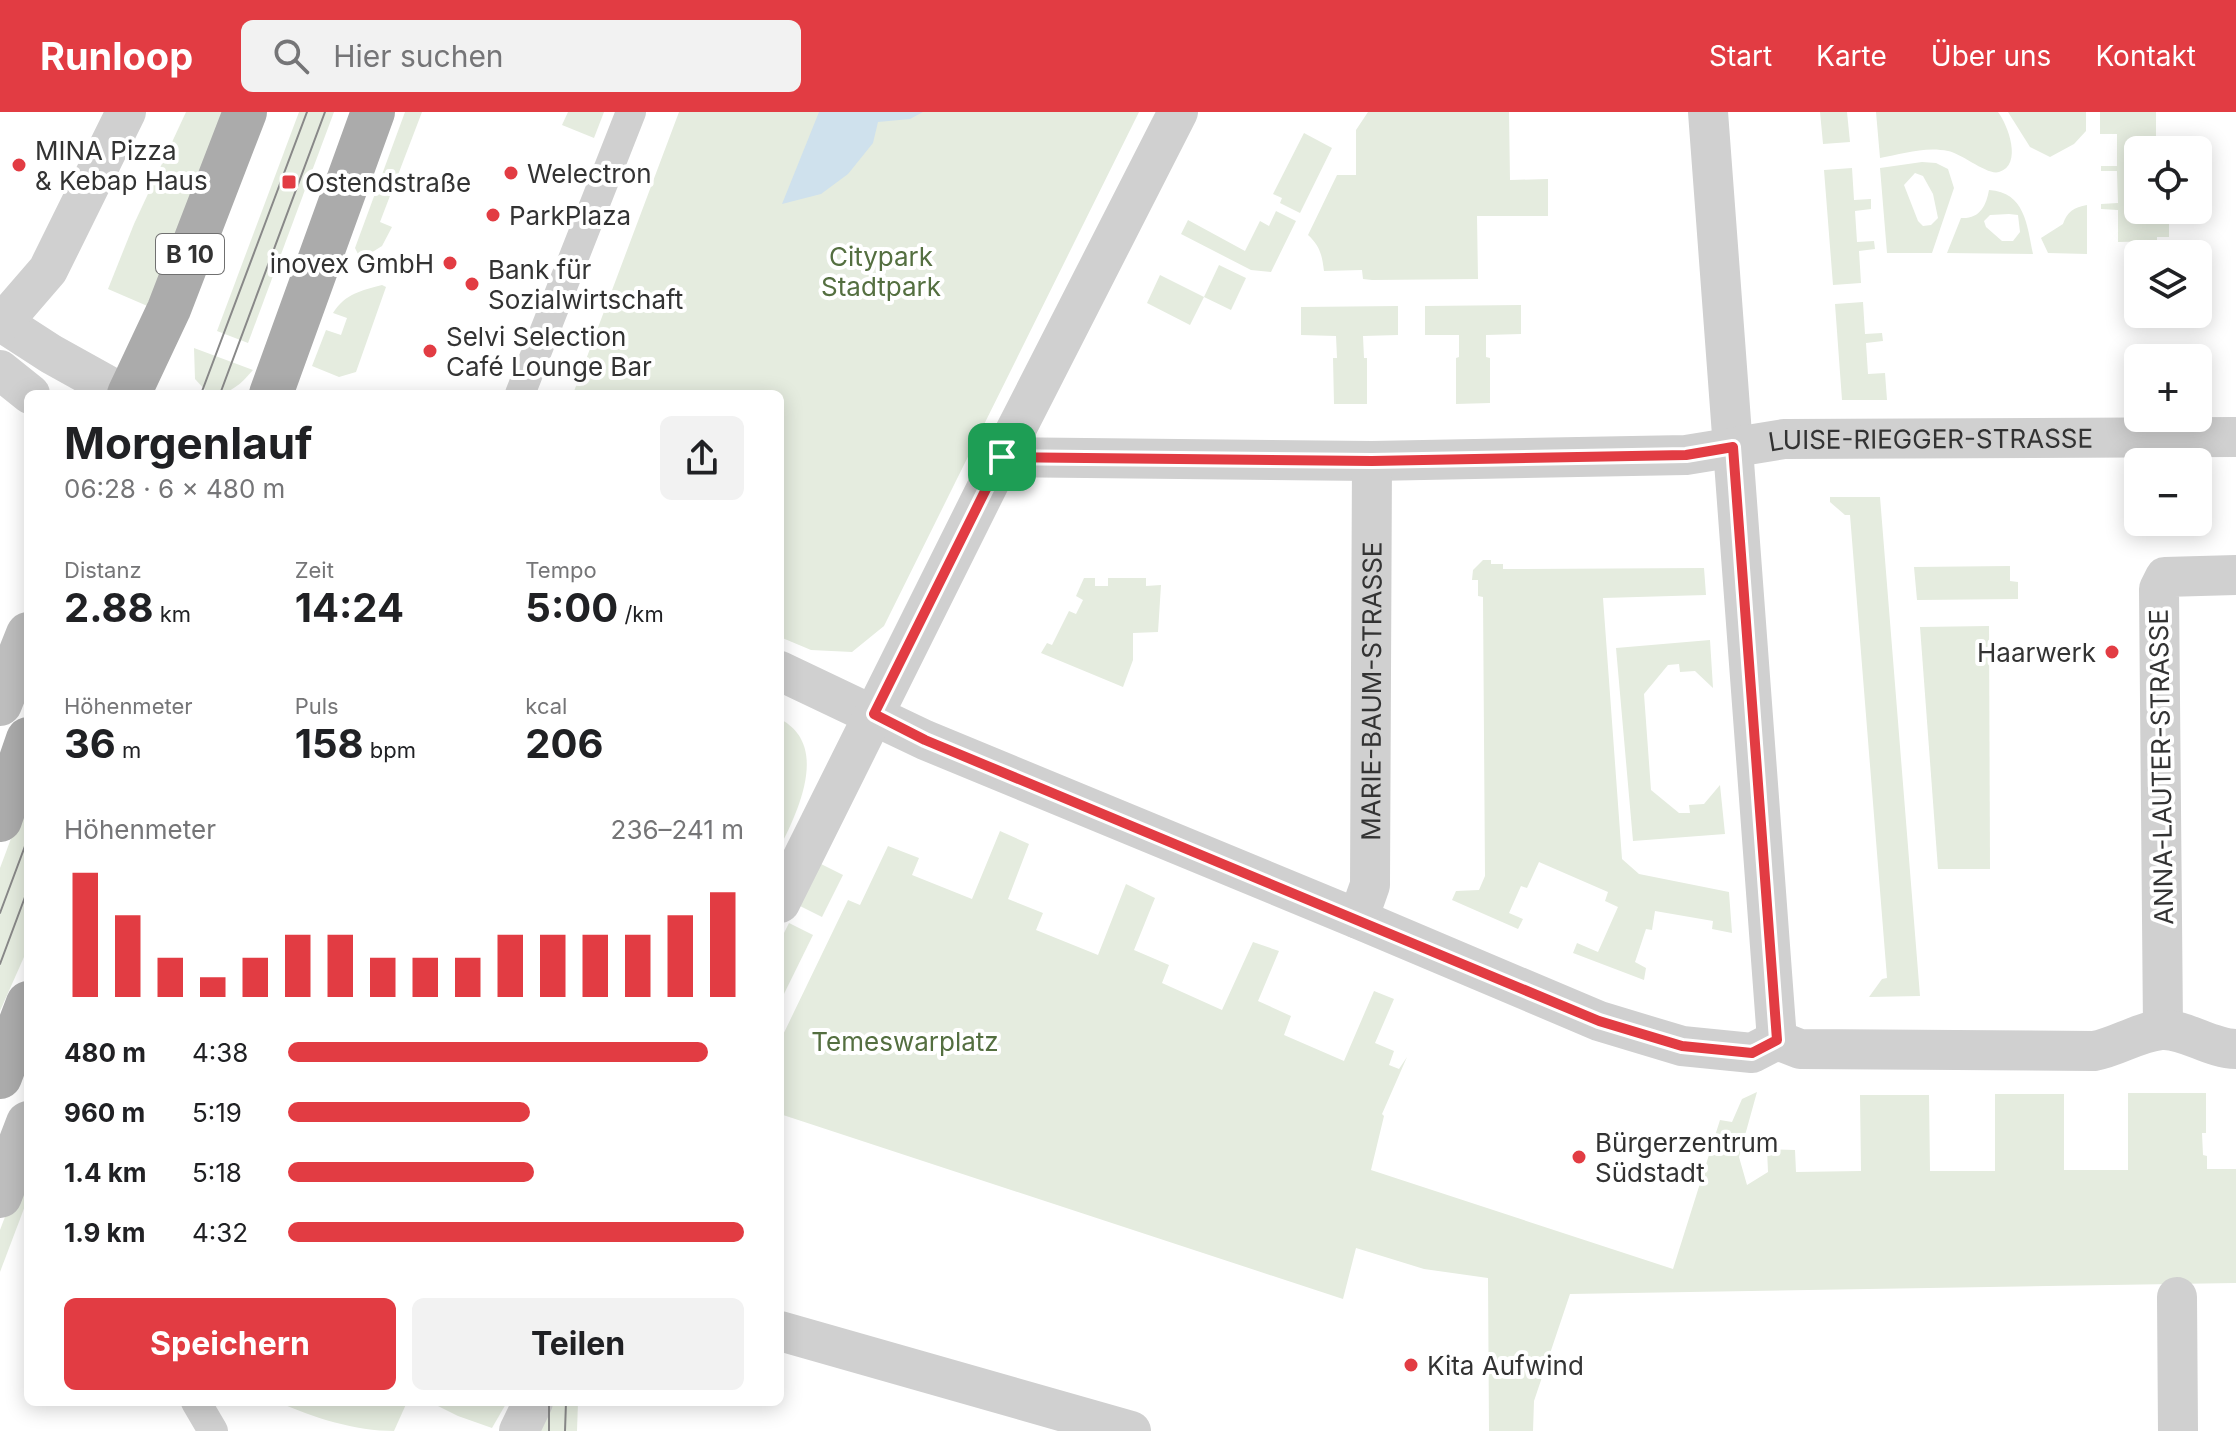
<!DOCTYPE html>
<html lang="de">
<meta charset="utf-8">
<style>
:root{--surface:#fff;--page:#f2f2f2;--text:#202124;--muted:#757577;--accent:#e23c43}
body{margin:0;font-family:Inter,sans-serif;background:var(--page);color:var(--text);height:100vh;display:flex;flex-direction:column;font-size:30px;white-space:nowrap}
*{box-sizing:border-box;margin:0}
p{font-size:26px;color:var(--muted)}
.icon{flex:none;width:44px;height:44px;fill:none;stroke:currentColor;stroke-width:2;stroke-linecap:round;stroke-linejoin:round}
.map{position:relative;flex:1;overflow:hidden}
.details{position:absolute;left:24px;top:278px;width:760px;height:1016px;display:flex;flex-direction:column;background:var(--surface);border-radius:12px;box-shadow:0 4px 20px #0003}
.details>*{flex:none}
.tools{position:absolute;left:2124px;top:24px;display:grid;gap:16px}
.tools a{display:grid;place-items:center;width:88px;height:88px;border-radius:12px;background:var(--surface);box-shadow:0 4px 20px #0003;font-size:40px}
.pin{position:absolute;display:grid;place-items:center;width:68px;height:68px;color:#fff;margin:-34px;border-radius:16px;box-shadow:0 4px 12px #0006}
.round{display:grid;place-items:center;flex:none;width:84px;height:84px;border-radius:12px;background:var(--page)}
.head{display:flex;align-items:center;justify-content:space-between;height:136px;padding:0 40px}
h1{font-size:44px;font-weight:700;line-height:60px}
.stats{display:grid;grid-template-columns:repeat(3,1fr);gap:12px;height:136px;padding:8px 40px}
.stats div{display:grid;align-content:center}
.stats b{font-size:40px;font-weight:700}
.stats small{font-size:22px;font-weight:400}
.stats p{font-size:22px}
.chart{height:224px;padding:16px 40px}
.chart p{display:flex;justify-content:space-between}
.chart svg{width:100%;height:144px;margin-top:8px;stroke:var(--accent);stroke-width:6}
.cta{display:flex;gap:16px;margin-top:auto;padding:16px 40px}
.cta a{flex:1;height:92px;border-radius:12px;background:var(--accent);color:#fff;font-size:32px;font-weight:700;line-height:92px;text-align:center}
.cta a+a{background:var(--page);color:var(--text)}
ul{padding:0 40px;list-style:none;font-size:26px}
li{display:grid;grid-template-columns:128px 96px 1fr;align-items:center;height:60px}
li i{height:20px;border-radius:10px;background:var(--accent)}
header{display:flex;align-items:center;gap:48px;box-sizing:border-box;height:112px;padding:0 40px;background:var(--accent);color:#fff}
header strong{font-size:38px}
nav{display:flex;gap:44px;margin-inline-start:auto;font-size:28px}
.search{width:560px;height:72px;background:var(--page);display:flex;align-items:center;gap:20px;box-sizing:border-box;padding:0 28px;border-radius:12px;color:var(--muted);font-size:30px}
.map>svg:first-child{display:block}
.green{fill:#e5ecdf;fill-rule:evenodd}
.water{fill:#cfe1ed}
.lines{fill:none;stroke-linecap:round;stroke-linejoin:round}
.pedestrian{stroke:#d0d0d0;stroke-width:30}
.minor{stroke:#d0d0d0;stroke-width:40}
.secondary{stroke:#bdbdbd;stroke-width:44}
.primary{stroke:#ababab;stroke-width:44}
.tram{stroke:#888;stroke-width:2}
.route-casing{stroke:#fff;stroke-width:16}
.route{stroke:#e23c43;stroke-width:10}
.poi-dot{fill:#e23c43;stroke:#fff;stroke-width:3}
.labels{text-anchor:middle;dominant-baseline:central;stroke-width:8;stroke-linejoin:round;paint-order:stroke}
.shield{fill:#fff;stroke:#707070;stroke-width:2}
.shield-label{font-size:24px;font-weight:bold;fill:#333}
.poi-label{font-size:26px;fill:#333;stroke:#fff;text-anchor:start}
.park-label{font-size:26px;fill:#546f40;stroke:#fff}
.street-label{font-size:26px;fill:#333;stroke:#fff}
</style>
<header>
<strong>Runloop</strong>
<div class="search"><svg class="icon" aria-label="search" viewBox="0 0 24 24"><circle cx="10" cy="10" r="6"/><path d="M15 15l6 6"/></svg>Hier suchen</div>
<nav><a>Start</a><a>Karte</a><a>Über uns</a><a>Kontakt</a></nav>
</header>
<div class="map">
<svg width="2236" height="1319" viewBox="0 0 2236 1319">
<rect width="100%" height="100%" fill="#fff"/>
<g class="green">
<polygon points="186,0 224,0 152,196 108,177 134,112"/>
<polygon points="299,0 334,0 248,231 217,219"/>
<polygon points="405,0 422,0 380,110 392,115 382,134 366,144 358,142 355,136"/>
<polygon points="568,0 604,0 594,26 562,13"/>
<polygon points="679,0 1139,0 884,514 852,540 811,538 780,525 780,282 573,282"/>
<path d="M 1368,0 L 1509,0 L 1510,68 L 1548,67 L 1548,104 L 1477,104 L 1478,167 L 1372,168 L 1363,167 L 1362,158 L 1324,159 C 1322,143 1320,134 1308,123 L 1337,63 L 1356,63 L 1356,18 Z"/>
<polygon points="1820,0 1847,0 1850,30 1823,32"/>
<path d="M 1876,0 L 1998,0 C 2008,13 2023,53 1999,60 C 1988,64 1961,41 1948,39 C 1926,34 1901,42 1880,46 Z"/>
<polygon points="2008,0 2086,0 2086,19 2074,32 2050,45 2030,35"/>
<polygon points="2100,0 2156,0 2156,38 2138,38 2138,98 2157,98 2157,102 2169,102 2169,125 2157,125 2157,129 2118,130 2118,98 2101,97 2101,92 2118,91 2117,59 2101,59 2101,54 2117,54 2117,22 2100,22"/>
<polygon points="1304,21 1332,36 1300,101 1280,91 1282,86 1273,82"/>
<path d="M 1922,50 L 1936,51 L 1948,57 L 1954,76 L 1932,141 L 1887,141 L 1880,56 ZM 1915,61 L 1923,64 L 1933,82 L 1938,106 L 1931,113 L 1923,114 L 1918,109 L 1904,73 Z"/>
<polygon points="1852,56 1854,88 1871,87 1871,97 1855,99 1857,130 1874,129 1875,137 1859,139 1861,171 1833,173 1824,58"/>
<path d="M 1989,78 C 2025,80 2027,113 2033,142 L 1947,141 L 1961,106 C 1980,107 1986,94 1989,78 ZM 2009,102 L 2018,103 L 2020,120 L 2013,129 L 2002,129 L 1986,115 L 1984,109 L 1990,103 Z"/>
<path d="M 2087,93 L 2087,142 L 2048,141 L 2041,126 L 2063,112 C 2067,100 2074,95 2087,93 Z"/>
<polygon points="1276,99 1296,109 1271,160 1251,158 1181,122 1188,108 1245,139 1260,109 1269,114"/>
<polygon points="1219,153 1246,166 1231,198 1204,185 1190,213 1147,191 1160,163 1204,185"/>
<path d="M 382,173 L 386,175 L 356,260 L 339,265 L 312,254 L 326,218 L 341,223 L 347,206 L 333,201 C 346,181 361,179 382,173 Z"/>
<polygon points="1863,190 1865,222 1882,221 1883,229 1866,231 1868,262 1885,261 1887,288 1842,288 1835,192"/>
<polygon points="1521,193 1521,222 1486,223 1486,245 1490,246 1490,291 1456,292 1456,246 1459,245 1459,223 1425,223 1425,194"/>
<polygon points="1398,194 1398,223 1363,224 1364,246 1367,246 1367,292 1334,292 1333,246 1337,246 1336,224 1301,223 1301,195"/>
<path d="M 194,236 L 253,258 C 240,273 228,285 207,280 L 195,267 Z"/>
<polygon points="1830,385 1880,385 1920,884 1869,885 1882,867 1887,866 1850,403 1845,403 1830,390"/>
<polygon points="1483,448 1491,448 1491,452 1503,452 1503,457 1704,456 1706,483 1603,486 1622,747 1639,762 1729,780 1732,821 1712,817 1713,809 1655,799 1652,818 1646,817 1635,850 1646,856 1644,868 1573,841 1577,831 1598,840 1618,795 1605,789 1608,780 1539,750 1527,776 1521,774 1509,801 1523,807 1518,817 1452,788 1456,779 1479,778 1485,764 1483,485 1478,484 1478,468 1472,468 1473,458"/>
<polygon points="2010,454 2010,469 2018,470 2018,487 1917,488 1914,455"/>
<polygon points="1084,466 1095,466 1095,474 1108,474 1108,466 1146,466 1146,474 1161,473 1158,520 1133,521 1133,548 1123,575 1041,541 1047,531 1052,533 1069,499 1076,502 1083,488 1076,484"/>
<polygon points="1989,514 1990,757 1938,757 1920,515"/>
<polygon points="1710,528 1713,576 1695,559 1680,560 1679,552 1668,553 1644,582 1651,678 1679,701 1690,701 1689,693 1704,692 1720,673 1725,722 1633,729 1616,536"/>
<path d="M 780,607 C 830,633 798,699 780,735 Z"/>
<polygon points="28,681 28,836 0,899 0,756"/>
<polygon points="1000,719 1029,732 1008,787 1043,801 1036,818 1098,843 1126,772 1155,786 1134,838 1169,853 1162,871 1222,898 1253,830 1279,839 1258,889 1291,904 1284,923 1344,949 1374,879 1394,887 1375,931 1394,939 1389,953 1399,957 1407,945 1382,1002 1384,1004 1371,1058 1673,1157 1720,1008 1732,1010 1742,987 1757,980 1739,1045 1747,1073 1768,1060 1767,1037 1795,1038 1796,1060 1861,1059 1860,983 1929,983 1930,1059 1995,1059 1995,982 2064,982 2064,1058 2128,1058 2128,981 2206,981 2206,1021 2202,1021 2203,1043 2207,1044 2207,1057 2236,1057 2236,1171 1570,1182 1534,1289 1533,1319 1489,1319 1488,1166 1424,1157 1356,1136 1343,1187 780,1002 780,929 848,788 860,793 888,734 919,746 912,763 972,787"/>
<polygon points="819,751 843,763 822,805 798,793"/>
<polygon points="789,811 813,823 780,890 780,829"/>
<polygon points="28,1044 28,1086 0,1160 0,1118"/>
<path d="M 278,1290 L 407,1290 L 394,1319 C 355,1319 314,1306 278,1290 Z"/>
<polygon points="430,1290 507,1290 492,1316 458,1304"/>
<polygon points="554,1290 578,1290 577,1319 540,1319"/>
</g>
<polygon class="water" points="819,0 923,0 910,7 878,10 873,31 848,62 821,82 782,92"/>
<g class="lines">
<g class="pedestrian">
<polyline points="520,282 631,0"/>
<polyline points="196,1290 213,1319"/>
</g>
<g class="minor">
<polyline points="1708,0 1777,928"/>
<polyline points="0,209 51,242 123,282"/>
<polyline points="4,209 48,158 126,0"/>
<polyline points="0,258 30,282"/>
<path id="s1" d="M 1002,345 L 1372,349 L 1686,343 L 1784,327 L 2236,325"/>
<polyline points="780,559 925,628 1358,807 1599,909 1682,934 1752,941 1777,928"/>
<polyline points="780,791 1002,345 1178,0"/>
<path id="s2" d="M 1358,807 L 1370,773 L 1372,349"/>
<polyline points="2163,917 2159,477 2165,465 2236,463"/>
<path d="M 1777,928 L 1800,937 L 2094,939 C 2117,935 2138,920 2161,918 C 2185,916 2210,937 2236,937"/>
<polyline points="2177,1185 2178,1319"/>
<polyline points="780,1219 1131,1319"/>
<polyline points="519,1319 533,1290"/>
</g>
<g class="secondary">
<polyline points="0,592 28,522"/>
<polyline points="0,1084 28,1011"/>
</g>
<g class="primary">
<polyline points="129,282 169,197 245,0"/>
<polyline points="271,282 373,0"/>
<polyline points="0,708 28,627"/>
<polyline points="0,965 28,891"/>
</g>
<g class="tram">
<polyline points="201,282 307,0"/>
<polyline points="220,282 325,0"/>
<polyline points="0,801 28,726"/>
<polyline points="0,852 28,777"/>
<polyline points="549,1319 549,1290"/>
<polyline points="565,1319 566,1290"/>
</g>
</g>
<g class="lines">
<defs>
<polygon id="route" points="1733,335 1777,928 1752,941 1682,934 1599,909 925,628 874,602 1002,345 1372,349 1686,343"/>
</defs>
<use href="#route" class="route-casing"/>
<use href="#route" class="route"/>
</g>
<g class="poi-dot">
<circle cx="19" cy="53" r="8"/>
<circle cx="511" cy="61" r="8"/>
<rect x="281" y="62" width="16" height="16" rx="4"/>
<circle cx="493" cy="103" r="8"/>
<circle cx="450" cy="151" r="8"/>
<circle cx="472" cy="172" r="8"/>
<circle cx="430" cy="239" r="8"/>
<circle cx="2112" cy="540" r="8"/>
<circle cx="1579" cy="1045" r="8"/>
<circle cx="1411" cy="1253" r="8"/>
</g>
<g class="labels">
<rect class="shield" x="156" y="122" width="68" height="40" rx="6"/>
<g class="shield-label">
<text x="190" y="142">B 10</text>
</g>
<g class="poi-label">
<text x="35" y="38">MINA Pizza<tspan x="35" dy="30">&amp; Kebap Haus</tspan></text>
<text x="527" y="61">Welectron</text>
<text x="305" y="70">Ostendstraße</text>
<text x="509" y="103">ParkPlaza</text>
<text x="434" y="151" text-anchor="end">inovex GmbH</text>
<text x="488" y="157">Bank für<tspan x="488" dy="30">Sozialwirtschaft</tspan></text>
<text x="446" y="224">Selvi Selection<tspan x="446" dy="30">Café Lounge Bar</tspan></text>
<text x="2096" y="540" text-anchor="end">Haarwerk</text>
<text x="1595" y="1030">Bürgerzentrum<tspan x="1595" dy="30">Südstadt</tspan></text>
<text x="1427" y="1253">Kita Aufwind</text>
</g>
<g class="park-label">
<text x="881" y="144">Citypark<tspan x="881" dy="30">Stadtpark</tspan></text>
<text x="905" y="929">Temeswarplatz</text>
</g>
<g class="street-label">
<text stroke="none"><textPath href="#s1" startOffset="930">LUISE-RIEGGER-STRASSE</textPath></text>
<text stroke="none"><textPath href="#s2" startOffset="230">MARIE-BAUM-STRASSE</textPath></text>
<text transform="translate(2161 655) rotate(-91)">ANNA-LAUTER-STRASSE</text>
</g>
</g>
</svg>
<div class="tools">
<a><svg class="icon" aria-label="locate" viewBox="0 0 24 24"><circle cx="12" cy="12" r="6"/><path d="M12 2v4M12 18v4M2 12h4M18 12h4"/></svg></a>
<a><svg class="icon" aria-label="layers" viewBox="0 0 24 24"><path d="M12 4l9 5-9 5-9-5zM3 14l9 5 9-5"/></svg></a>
<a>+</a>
<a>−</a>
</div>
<div class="pin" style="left:1002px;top:345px;background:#1e9e55"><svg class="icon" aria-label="arrive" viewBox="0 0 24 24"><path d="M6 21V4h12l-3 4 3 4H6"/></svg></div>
<section class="details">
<div class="head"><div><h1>Morgenlauf</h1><p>06:28 · 6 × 480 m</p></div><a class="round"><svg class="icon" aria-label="share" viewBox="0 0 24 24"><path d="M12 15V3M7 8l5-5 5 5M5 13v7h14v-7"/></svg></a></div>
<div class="stats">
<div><p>Distanz</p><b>2.88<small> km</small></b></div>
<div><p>Zeit</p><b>14:24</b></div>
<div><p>Tempo</p><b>5:00<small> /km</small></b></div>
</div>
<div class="stats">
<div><p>Höhenmeter</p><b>36<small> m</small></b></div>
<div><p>Puls</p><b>158<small> bpm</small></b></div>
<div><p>kcal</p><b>206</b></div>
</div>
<div class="chart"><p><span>Höhenmeter</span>236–241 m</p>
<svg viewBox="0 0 160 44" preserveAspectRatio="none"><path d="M5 44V6M15 44V19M25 44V32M35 44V38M45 44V32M55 44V25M65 44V25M75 44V32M85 44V32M95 44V32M105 44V25M115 44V25M125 44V25M135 44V25M145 44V19M155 44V12"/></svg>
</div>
<ul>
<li><b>480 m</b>4:38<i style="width:92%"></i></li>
<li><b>960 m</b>5:19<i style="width:53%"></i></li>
<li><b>1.4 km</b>5:18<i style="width:54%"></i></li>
<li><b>1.9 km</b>4:32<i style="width:100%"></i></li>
</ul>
<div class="cta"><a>Speichern</a><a>Teilen</a></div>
</section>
</div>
